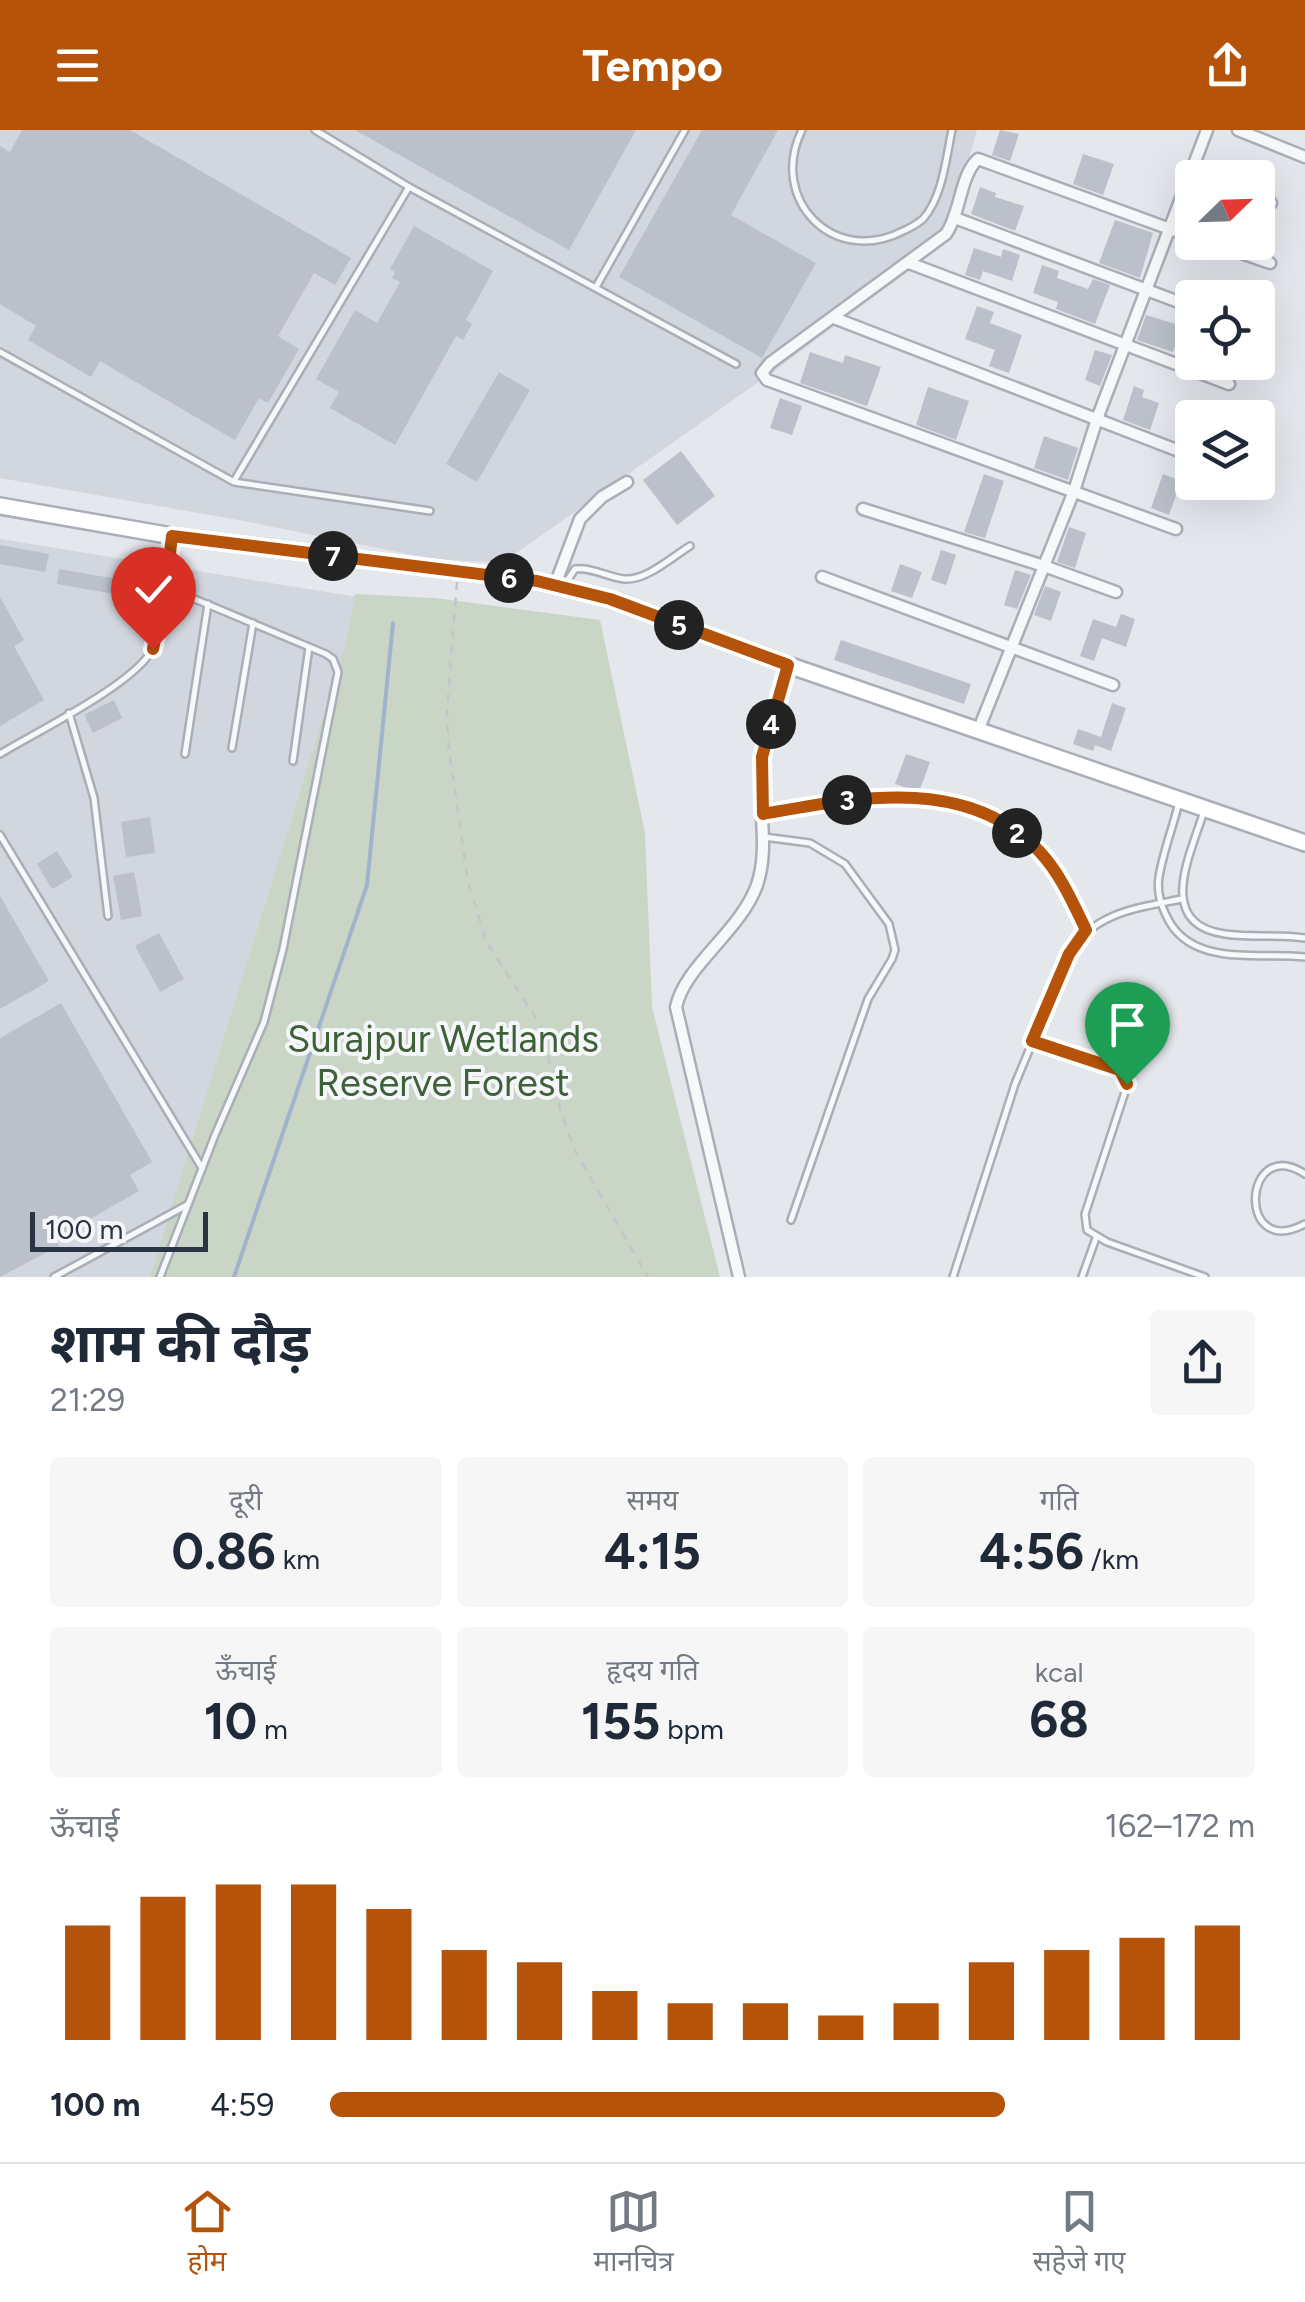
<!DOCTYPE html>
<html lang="hi">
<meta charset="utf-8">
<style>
:root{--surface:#fff;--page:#f6f6f7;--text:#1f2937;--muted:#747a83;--line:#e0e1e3;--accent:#b45309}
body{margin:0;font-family:Figtree,"Noto Sans Devanagari",sans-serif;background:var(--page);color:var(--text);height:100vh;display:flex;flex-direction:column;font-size:38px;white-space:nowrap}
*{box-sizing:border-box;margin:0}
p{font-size:32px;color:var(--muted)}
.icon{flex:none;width:55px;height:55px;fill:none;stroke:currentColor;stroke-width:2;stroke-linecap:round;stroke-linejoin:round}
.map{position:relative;height:1147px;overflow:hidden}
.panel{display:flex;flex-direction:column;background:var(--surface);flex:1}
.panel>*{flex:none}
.needle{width:65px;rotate:67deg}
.tools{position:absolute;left:1175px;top:30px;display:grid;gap:20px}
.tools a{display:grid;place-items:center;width:100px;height:100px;border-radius:10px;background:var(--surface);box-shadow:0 10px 40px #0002;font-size:50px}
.scale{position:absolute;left:30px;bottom:25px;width:178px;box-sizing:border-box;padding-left:10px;border:5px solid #2b3445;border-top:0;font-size:28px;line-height:35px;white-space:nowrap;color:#2b3445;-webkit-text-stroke:8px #f4f6f9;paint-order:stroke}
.pin{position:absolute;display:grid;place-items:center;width:85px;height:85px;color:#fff;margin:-102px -42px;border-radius:50% 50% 50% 0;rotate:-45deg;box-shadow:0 0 10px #0007}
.pin .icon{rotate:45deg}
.km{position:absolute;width:50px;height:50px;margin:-25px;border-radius:50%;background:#222;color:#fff;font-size:28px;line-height:50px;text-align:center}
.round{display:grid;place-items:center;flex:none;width:105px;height:105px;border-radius:10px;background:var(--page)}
.headline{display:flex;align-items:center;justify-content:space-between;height:170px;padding:0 50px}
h1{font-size:55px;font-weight:700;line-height:75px}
.stats{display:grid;grid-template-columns:repeat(3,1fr);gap:15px;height:170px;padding:10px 50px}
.stats div{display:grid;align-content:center;border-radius:10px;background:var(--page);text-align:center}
.stats b{font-size:50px;font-weight:700}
.stats small{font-size:28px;font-weight:400}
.stats p{font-size:28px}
.chart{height:280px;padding:20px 50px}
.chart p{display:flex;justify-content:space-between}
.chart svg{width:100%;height:180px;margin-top:10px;stroke:var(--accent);stroke-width:6}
ul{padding:0 50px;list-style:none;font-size:32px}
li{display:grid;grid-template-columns:160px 120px 1fr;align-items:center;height:75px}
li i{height:25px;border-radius:12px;background:var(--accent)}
header{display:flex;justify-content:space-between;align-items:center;height:130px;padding:0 50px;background:var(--accent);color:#fff;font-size:45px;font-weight:700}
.menu{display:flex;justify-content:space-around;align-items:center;height:140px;border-top:2px solid var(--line);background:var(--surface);font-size:28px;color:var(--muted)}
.menu a{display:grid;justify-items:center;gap:5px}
.menu .selected{color:var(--accent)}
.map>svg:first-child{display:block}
.built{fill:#d2d6de}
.green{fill:#c9d6c5}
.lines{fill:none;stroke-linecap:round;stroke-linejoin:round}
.stream{stroke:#9fb4cc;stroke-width:4}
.building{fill:#bbc0ca}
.lane-casing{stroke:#a9aeb7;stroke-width:10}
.street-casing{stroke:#a9aeb7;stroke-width:15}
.secondary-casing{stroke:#a9aeb7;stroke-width:20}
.path{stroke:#c2c5cb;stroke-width:2.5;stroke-dasharray:8 8;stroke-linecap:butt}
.lane{stroke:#f7f8fa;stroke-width:5}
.street{stroke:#f7f8fa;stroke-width:10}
.secondary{stroke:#fff;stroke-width:15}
.route-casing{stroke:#fff;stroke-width:20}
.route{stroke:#b45309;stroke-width:12}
.labels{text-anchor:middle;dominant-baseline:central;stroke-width:8;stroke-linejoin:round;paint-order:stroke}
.park-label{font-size:38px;fill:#3f6138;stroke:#f4f6f9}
</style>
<header><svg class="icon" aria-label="menu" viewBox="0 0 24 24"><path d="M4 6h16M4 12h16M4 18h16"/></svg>Tempo<svg class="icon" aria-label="share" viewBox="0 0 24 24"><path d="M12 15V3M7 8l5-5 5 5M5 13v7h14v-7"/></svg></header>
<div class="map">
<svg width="1305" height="1147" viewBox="0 0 1305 1147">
<rect width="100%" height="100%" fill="#e4e7ec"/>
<g class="built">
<polygon points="0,0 977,0 945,114 770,244 502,433 432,429 244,391 0,348"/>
<polygon points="0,409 376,470 168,1147 0,1147"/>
</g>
<polygon class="green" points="355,464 435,468 600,490 645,703 652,877 720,1147 150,1147 346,513"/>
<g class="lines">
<polyline class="stream" points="234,1147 367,755 393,493"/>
</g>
<g class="building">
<polygon points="22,0 130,0 351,128 335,155 314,143 278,206 299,219 268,273 259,268 235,310 100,231 91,247 28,210 36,196 0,174 0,16 10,22"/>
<polygon points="355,0 636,0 569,120"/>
<polygon points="702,0 778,0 731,85 816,133 762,228 619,147"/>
<polygon points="1000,0 1019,4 1010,31 992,25"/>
<polygon points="1083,24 1114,34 1103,65 1073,54"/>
<polygon points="980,57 996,63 995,67 1024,76 1015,101 971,84"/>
<polygon points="1115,90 1153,103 1140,148 1099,133"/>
<polygon points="414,96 493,141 466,190 472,194 463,210 456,206 395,315 330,278 339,262 316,249 355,180 377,193 400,152 392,148 395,142 390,139"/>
<polygon points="974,118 1001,127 1003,119 1020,125 1012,151 983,141 980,150 965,145"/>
<polygon points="1042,135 1059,141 1057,148 1088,159 1093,149 1110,155 1095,194 1056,179 1058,172 1033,163"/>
<polygon points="977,176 994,182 990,193 1022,205 1009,243 989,236 995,220 965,209"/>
<polygon points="1146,185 1192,199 1192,215 1177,210 1173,222 1137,210"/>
<polygon points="1095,220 1112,225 1100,256 1085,250"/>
<polygon points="810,222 843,233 845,225 881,237 867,276 800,253"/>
<polygon points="499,242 530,260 477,352 446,334"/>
<polygon points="1134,256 1144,260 1142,267 1159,273 1150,300 1123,290"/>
<polygon points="928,257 969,271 956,310 916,295"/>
<polygon points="780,268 802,276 792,305 770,298"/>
<polygon points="1044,306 1078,318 1068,350 1034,338"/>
<polygon points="681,321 715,366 677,395 643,350"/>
<polygon points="984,344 1004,351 985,408 964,402"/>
<polygon points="1163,344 1181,351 1169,385 1151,378"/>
<polygon points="1069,397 1086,403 1075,438 1057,432"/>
<polygon points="0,415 49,424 45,442 0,434"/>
<polygon points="941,420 956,425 946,455 931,450"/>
<polygon points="900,434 922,442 912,468 891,461"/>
<polygon points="59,439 140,453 137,468 57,454"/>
<polygon points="1015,440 1031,445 1017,479 1004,475"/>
<polygon points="1045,456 1061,462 1051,491 1034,485"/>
<polygon points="0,467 24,510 14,516 44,570 0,596"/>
<polygon points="1121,484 1135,489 1126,517 1102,508 1094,531 1080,526 1093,489 1116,497"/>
<polygon points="841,510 971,554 964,574 834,530"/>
<polygon points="114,570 122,588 93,603 84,585"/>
<polygon points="1112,573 1126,578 1111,621 1095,615 1093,621 1073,614 1078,599 1101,607"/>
<polygon points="906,624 930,632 919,662 895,654"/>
<polygon points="150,687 155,723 126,727 121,692"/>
<polygon points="57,721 73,747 52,759 37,734"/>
<polygon points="134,742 142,786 121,790 113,746"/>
<polygon points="0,766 49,851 0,879"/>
<polygon points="159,803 184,849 160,862 135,816"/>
<polygon points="61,873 152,1032 130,1045 139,1061 55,1109 59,1116 0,1147 0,908"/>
</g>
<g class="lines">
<defs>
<g id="lane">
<polyline points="315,0 409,57 736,234"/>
<path d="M 802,0 C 768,69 833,137 903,101 C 910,98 917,94 923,89 C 943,66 946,28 952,0"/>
<polyline points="596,157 685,0"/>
<polyline points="0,222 234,352 430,381"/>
<polyline points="234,351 409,57"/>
<path d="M 565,454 L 575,439 C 592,437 607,447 624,449 C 646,451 672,427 690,416"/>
<polyline points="69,583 94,668 108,786"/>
<polyline points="232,618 253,493"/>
<path d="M 0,624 C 36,602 137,553 153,518 C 168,487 168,444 171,410"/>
<polyline points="185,624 208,474"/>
<polyline points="293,631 309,517"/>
<path d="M 1179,672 C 1173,697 1163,722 1159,747 C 1157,760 1160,773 1166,785 C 1189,838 1258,822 1305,827"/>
<path d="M 1204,681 C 1191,724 1154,794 1225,804 C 1252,808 1278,804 1305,808"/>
<path d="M 765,684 C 839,671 906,655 979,683 C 1002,692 1028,706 1044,726 C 1062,748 1073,775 1087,800"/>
<polyline points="0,705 202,1038"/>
<polyline points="764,707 810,713 845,734 889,794 895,820 892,829 868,869 791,1090"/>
<polyline points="1032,911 1120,940 1126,948 1126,959 1085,1084 1087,1100 1107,1112 1205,1147"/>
<path d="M 1305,1044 C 1243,1003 1235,1131 1305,1094"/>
<polyline points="54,1147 187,1075"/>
<polyline points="160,1147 215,1005 264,892 283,819 338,542 333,529 326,524 166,457"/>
<path d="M 953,1147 L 1015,954 L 1069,824 C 1094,782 1137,778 1182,769"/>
<polyline points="1082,1147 1096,1108"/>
</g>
<g id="street">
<polyline points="1238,0 1305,27"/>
<polyline points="1258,68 1271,73"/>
<polyline points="955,88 1192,177"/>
<polyline points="1210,112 1270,133"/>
<polyline points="909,133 1229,254"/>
<polyline points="834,188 1192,326"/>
<polyline points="863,379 1044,436 1116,462"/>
<path d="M 1176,399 L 767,250 L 762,243 L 770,233 L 946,104 C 961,82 960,45 978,29 L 1192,107"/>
<polyline points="822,447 1113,555"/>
<polyline points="555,455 580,389 602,367 627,352"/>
<polyline points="978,601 1074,361 1097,289 1207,0"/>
<path d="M 739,1147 L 676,877 C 685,835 740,802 757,755 C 769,719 759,685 761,648 C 762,610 778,571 788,535"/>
</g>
<polyline id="secondary" points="0,376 172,406 537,451 610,469 788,535 1305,713"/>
</defs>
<use href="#lane" class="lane-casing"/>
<use href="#street" class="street-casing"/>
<use href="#secondary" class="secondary-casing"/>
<polyline class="path" points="457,452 447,579 448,612 468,752 487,813 541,896 560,979 574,1019 648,1147"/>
<use href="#lane" class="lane"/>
<use href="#street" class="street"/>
<use href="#secondary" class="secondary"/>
</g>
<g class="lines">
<defs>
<path id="route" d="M 153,519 L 166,457 L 172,406 L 537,451 L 610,469 L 788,535 L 762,627 L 763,684 C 855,668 966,644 1039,721 C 1060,743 1073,773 1086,800 L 1069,824 L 1032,911 L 1120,940 L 1127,954"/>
</defs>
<use href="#route" class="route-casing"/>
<use href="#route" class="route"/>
</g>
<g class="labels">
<g class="park-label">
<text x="443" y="909">Surajpur Wetlands<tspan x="443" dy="44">Reserve Forest</tspan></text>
</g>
</g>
</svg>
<div class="tools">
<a><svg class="needle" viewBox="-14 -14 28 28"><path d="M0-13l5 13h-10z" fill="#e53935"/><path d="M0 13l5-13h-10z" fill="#747a83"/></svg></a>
<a><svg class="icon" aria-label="locate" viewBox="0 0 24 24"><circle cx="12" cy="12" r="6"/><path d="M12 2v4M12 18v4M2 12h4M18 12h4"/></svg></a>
<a><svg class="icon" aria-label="layers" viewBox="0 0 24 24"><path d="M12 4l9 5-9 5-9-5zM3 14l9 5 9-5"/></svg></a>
</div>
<div class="scale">100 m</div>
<div class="pin" style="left:1127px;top:954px;background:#1e9e55"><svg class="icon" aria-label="arrive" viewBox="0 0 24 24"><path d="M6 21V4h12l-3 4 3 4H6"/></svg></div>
<div class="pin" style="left:153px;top:519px;background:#d93025"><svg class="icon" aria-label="check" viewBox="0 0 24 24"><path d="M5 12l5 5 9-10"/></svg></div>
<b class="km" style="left:1017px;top:703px">2</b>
<b class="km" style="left:847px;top:670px">3</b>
<b class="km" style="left:771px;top:594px">4</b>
<b class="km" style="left:679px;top:495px">5</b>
<b class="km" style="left:509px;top:448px">6</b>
<b class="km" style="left:333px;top:426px">7</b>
</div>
<section class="panel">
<div class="headline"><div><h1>शाम की दौड़</h1><p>21:29</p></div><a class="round"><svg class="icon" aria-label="share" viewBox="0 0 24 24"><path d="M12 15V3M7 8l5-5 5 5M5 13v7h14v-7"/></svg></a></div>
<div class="stats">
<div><p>दूरी</p><b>0.86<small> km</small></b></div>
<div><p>समय</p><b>4:15</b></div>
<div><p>गति</p><b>4:56<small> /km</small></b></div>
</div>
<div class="stats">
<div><p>ऊँचाई</p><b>10<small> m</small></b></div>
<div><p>हृदय गति</p><b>155<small> bpm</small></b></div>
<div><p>kcal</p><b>68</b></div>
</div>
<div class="chart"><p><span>ऊँचाई</span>162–172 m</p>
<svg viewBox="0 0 160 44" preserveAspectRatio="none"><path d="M5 44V16M15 44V9M25 44V6M35 44V6M45 44V12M55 44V22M65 44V25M75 44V32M85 44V35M95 44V35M105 44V38M115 44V35M125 44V25M135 44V22M145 44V19M155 44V16"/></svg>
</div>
<ul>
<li><b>100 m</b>4:59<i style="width:73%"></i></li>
</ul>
</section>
<nav class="menu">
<a class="selected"><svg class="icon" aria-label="home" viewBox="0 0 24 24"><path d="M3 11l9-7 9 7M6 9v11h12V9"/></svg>होम</a>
<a><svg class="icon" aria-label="map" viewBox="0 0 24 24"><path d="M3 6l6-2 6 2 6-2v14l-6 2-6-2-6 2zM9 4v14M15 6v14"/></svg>मानचित्र</a>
<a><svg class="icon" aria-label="saved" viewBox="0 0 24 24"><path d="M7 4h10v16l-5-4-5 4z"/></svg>सहेजे गए</a>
</nav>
